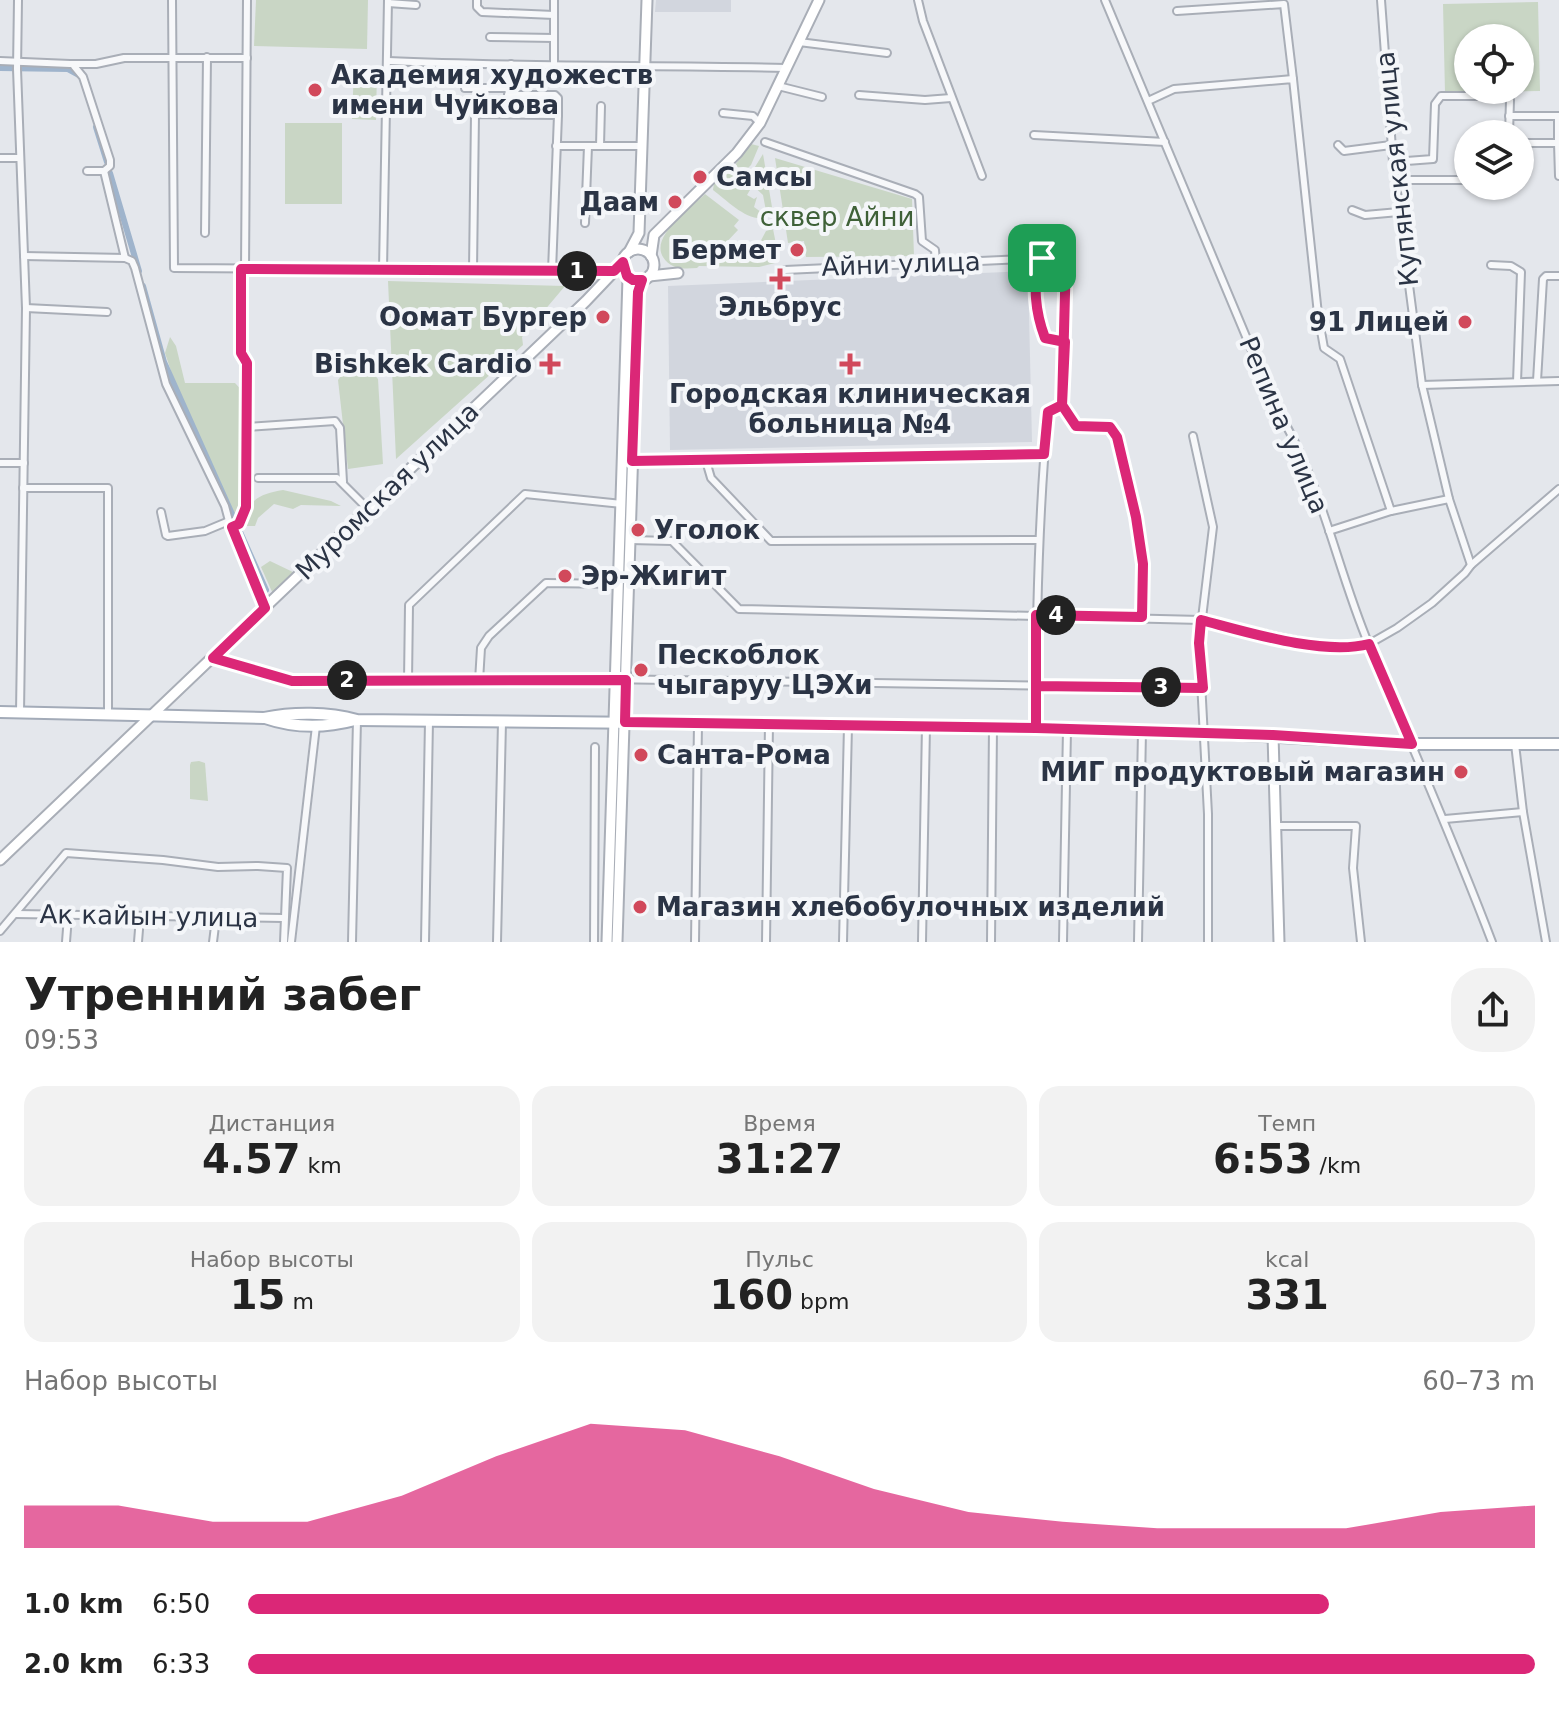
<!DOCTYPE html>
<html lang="ru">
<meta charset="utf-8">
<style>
:root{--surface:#fff;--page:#f2f2f2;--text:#222;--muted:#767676;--accent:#db2777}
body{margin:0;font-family:"DejaVu Sans",sans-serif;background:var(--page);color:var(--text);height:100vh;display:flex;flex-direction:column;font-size:30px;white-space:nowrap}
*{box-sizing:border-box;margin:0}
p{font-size:26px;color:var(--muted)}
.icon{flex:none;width:44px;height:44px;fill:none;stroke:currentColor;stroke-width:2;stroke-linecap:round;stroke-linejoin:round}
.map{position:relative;height:942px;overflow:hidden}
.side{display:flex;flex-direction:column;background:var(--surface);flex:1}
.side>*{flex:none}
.fabs{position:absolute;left:1454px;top:24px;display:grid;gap:16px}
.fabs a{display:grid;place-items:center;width:80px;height:80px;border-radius:50%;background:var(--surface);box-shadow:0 2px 6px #0004;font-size:40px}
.pin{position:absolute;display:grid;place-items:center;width:68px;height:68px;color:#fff;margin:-34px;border-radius:16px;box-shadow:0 4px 12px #0006}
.km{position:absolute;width:40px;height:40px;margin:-20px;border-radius:50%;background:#222;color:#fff;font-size:22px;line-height:40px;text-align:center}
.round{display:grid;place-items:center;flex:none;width:84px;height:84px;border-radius:32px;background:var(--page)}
.head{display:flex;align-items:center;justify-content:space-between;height:136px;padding:0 24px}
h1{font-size:44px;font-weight:800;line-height:60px}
.metrics{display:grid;grid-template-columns:repeat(3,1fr);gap:12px;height:136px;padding:8px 24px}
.metrics div{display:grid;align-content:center;border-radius:20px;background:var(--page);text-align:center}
.metrics b{font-size:40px;font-weight:800}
.metrics small{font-size:22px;font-weight:400}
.metrics p{font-size:22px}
.chart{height:224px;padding:16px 24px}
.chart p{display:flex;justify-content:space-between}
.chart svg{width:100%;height:144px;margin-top:8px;fill:var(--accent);opacity:.7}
ul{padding:0 24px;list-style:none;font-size:26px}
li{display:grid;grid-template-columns:128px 96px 1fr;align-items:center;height:60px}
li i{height:20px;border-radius:10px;background:var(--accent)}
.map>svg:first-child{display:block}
.built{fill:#d2d6de}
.green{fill:#c9d6c5;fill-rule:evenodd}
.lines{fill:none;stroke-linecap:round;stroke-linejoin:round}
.canal{stroke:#9fb4cc;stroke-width:6}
.street-casing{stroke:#a9aeb7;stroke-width:10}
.secondary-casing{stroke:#a9aeb7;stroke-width:13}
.primary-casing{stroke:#a3abb8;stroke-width:14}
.street{stroke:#f7f8fa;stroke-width:6}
.secondary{stroke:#fff;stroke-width:9}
.primary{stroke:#fff;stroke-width:10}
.route-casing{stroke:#fff;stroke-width:16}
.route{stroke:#db2777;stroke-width:10}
.poi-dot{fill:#d1495b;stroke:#f4f6f9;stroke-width:3}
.labels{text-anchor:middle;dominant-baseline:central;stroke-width:8;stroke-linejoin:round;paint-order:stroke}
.poi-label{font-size:26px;font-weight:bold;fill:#2b3445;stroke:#f4f6f9;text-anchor:start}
.street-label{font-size:26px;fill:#2b3445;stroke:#f4f6f9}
.park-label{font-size:26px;fill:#3f6138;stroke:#f4f6f9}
</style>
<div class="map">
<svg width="1559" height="942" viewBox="0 0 1559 942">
<rect width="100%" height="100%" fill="#e4e7ec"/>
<g class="built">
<polygon points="656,0 731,0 731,12 655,12"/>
<polygon points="1028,271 1032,442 670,450 668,286"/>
</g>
<g class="green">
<polygon points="256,0 368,0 367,49 254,46"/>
<path d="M 1538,2 L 1540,91 L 1445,93 L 1443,4 ZM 1468,38 L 1520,38 L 1520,90 L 1468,90 Z"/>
<polygon points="354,68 377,68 376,120 352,119"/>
<rect x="285" y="123" width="57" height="81"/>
<polygon points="751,144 759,146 751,165 744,172 735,165"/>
<polygon points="763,154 773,213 770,216 766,211 763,195 749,182 750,175"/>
<polygon points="775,158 912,199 914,256 806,257 804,241 788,243"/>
<path d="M 730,167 L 736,184 L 750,190 L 747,195 L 754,199 L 757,197 L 754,207 L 768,217 C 749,224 728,201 713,190 L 714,183 Z"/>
<path d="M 705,194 L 739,220 L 734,226 L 738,230 L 722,247 L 750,261 L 766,231 L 773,229 L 778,254 L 775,263 L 759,267 L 699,266 L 697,268 C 684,269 671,270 663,257 C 650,236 691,208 705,194 Z"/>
<polygon points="388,281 565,286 522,337 523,345 396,459"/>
<polygon points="170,337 176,346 185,383 235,383 245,394 244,501 237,522 173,377 165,353"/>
<polygon points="349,365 367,366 378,379 383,464 348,469 338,380"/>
<path d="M 283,490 L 331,501 L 341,506 L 301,505 L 293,509 L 274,504 L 258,518 L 255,526 L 245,526 C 245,500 260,494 283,490 Z"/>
<polygon points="270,561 295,573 273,594 261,567"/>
<polygon points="199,761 205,763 208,801 190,799 190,765 191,762"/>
</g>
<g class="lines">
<g class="canal">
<polyline points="0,68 68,69 79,75"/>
<polyline points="96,127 107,162"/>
<polyline points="110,173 139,271"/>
<polyline points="143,286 164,362 266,590"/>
</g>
<defs>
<g id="street">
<polyline points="18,0 17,69 26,308 20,712"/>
<polyline points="172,0 174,268 614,271"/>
<polyline points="477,0 477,7 482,12 554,15 554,0"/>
<polyline points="918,0 923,21 982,176"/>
<path d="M 1105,0 L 1276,408 C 1321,479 1336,567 1369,645 C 1411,743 1454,842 1492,942"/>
<polyline points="1381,0 1393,162 1422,385 1449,499 1471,565"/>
<polyline points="388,3 416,5"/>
<polyline points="1177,11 1284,4 1293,79"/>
<polyline points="490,37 554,38"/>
<polyline points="799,42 887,53"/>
<polyline points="0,61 70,64 96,64 124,58 247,58"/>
<path d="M 388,61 C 520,67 653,65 786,68"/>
<polyline points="462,65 465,88 509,88"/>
<polyline points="554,65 554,15"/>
<polyline points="74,66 83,77 110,160 110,166 104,171 87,171"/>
<polyline points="778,86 822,97"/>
<polyline points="508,95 555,95 558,98 558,115"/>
<polyline points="859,95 925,100 951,98"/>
<polyline points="1148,101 1174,89 1293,79 1318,314 1324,348 1340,359 1391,511"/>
<polyline points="507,113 511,64"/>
<polyline points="723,113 753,116 760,123"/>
<polyline points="1509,116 1559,116"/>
<polyline points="1034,135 1165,142"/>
<polyline points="765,142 915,194 919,197 922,241 935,250 936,262"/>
<polyline points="1520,143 1558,143 1558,116"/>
<polyline points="1558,143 1559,176"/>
<polyline points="1338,145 1344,151 1391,145"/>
<polyline points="556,146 643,146"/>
<polyline points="600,146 601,106"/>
<polyline points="0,158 20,158"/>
<polyline points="1393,162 1433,159 1435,104 1441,96 1507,96 1510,100 1509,134"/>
<polyline points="1395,180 1468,180"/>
<polyline points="1352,210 1365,215 1399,212"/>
<polyline points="585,223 588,146"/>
<polyline points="205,233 207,57"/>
<polyline points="24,256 125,258 104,171"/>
<polyline points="125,258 132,261 135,268 166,384 225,506 229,521 265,608"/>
<polyline points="1491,265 1511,266 1521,272 1517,382"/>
<polyline points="245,269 247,0"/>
<polyline points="383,269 388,0"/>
<polyline points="473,270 475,114 558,115 552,271"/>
<path d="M 785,270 L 1066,257 L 1065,342 L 1045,338 C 1036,314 1031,283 1042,258"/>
<polyline points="26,308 107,312"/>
<polyline points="1537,381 1543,279 1546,276 1559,276"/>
<polyline points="1422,385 1559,381"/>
<polyline points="1062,405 1076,426 1110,427 1117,437 1136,517 1143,564 1142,617"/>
<polyline points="247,427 335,421 340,428 343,482"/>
<polyline points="1193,436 1213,527 1199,643 1208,814 1208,942"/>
<polyline points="632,461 1044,454"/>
<polyline points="706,461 711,478 771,541 1039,540"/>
<polyline points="0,463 24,463"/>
<polyline points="258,478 337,478 367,508"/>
<polyline points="23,488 108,488 108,713"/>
<polyline points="161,512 166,535 168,536 205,531 229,521"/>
<polyline points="232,527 239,524 246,507 247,363 241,353 241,269"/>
<polyline points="1329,531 1391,511 1449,499"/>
<polyline points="630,540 672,541 739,609 1201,620 1331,648 1354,648 1369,644 1397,628 1432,603 1465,573 1471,565 1559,489"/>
<polyline points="213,658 292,681 589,681 604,679 1203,688"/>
<polyline points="408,681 409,605 525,494 622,504"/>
<polyline points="479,681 481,648 489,636 546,583 619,584"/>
<path d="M 1036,728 C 1036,623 1038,517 1048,412 L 1062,405 L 1065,342"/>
<polyline points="1515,744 1523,812 1546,942"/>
<polyline points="1445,819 1523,812"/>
<polyline points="1275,826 1356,826 1353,868 1361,942"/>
<polyline points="15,914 283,918"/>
<polyline points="0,931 66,853 163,860 218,867 258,866 287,868 284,942"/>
<polyline points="66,942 68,916"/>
<polyline points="138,942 140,917"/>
<polyline points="213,942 216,918"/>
<polyline points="291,942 316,726"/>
<polyline points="352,942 357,720"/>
<polyline points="425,942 429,721"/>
<polyline points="497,942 502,722"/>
<polyline points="594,942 595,747"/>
<polyline points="695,942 698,723"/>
<polyline points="766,942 769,723"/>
<polyline points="843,942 848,726"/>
<polyline points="922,942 926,726"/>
<polyline points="991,942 993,727"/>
<polyline points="1063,942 1067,730"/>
<polyline points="1138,942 1142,731"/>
</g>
<g id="secondary">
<circle cx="638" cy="265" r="16"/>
<polyline points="629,252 639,233 647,0"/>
<polyline points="651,256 654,235 737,153 760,123 819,0"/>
<polyline points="649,276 678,273"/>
<polyline points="1273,735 1279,942"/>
<polyline points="0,860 586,301 623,262"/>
<polyline points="607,942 628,278"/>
<polyline points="617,942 638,292 642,280"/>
</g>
<g id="primary">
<path d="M 0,712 L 264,718 C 293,712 328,712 357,720 L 926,726 L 1205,733 L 1412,744 L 1559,744"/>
<path d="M 265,718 C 294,728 325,728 355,720"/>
</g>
</defs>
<use href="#street" class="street-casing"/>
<use href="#secondary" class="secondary-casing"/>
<use href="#primary" class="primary-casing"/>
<use href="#street" class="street"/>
<use href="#secondary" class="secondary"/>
<use href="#primary" class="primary"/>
</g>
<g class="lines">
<defs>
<path id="route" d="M 1042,258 C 1031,283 1036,314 1045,338 L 1065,342 L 1062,405 L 1048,412 L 1044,454 L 632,461 L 638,292 L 642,280 L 633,280 L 627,276 L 623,262 L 614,271 L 241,269 L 241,353 L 247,363 L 246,507 L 239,524 L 232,527 L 265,608 L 213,658 L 292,681 L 626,680 L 625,722 L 1036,728 L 1036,686 L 1203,688 L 1199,643 L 1201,620 C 1247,632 1323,656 1369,644 L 1412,744 L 1273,735 L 1036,728 C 1036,691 1036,653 1036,615 L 1142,617 L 1143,564 L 1136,517 L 1117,437 L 1110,427 L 1076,426 L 1062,405 L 1066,257 L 1042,258"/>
</defs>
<use href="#route" class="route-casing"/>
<use href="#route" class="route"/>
</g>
<g class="poi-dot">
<circle cx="315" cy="90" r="8"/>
<circle cx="700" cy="177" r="8"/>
<circle cx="675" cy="202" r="8"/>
<circle cx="797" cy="250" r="8"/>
<path d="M776 267h8v8h8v8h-8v8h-8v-8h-8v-8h8z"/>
<circle cx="603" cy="317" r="8"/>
<circle cx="1465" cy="322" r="8"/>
<path d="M546 352h8v8h8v8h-8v8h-8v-8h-8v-8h8z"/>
<path d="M846 352h8v8h8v8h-8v8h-8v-8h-8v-8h8z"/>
<circle cx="638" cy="530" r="8"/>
<circle cx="565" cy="576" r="8"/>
<circle cx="641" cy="670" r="8"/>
<circle cx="641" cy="755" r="8"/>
<circle cx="1461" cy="772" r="8"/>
<circle cx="640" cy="907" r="8"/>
</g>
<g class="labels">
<g class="poi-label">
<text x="331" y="75">Академия художеств<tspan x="331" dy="30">имени Чуйкова</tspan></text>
<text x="716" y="177">Самсы</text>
<text x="659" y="202" text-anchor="end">Даам</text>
<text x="781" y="250" text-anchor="end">Бермет</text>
<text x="780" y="307" text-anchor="middle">Эльбрус</text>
<text x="587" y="317" text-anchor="end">Оомат Бургер</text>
<text x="1449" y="322" text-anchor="end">91 Лицей</text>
<text x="532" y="364" text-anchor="end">Bishkek Cardio</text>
<text x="850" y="394" text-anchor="middle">Городская клиническая<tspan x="850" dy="30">больница №4</tspan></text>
<text x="654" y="530">Уголок</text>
<text x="581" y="576">Эр-Жигит</text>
<text x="657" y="655">Пескоблок<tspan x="657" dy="30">чыгаруу ЦЭХи</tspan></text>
<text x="657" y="755">Санта-Рома</text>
<text x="1445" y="772" text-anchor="end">МИГ продуктовый магазин</text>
<text x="656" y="907">Магазин хлебобулочных изделий</text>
</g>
<g class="street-label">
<text transform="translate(1397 169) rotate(-96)">Купянская улица</text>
<text transform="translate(901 264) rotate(-2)">Айни улица</text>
<text transform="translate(1284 425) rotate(67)">Репина улица</text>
<text transform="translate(387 491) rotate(-44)">Муромская улица</text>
<text transform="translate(149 916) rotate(1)">Ак кайын улица</text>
</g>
<g class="park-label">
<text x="837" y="217">сквер Айни</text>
</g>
</g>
</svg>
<div class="fabs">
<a><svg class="icon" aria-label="locate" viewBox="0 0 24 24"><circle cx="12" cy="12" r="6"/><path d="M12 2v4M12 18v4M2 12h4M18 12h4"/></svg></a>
<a><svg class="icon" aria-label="layers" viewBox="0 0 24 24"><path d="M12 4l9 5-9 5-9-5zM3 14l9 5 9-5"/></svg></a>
</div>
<div class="pin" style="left:1042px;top:258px;background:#1e9e55"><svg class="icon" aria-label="arrive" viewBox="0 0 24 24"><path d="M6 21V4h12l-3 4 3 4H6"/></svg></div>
<b class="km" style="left:577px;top:271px">1</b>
<b class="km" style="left:347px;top:680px">2</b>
<b class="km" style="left:1161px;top:687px">3</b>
<b class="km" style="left:1056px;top:615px">4</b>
</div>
<section class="side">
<div class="head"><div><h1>Утренний забег</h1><p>09:53</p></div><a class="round"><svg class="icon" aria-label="share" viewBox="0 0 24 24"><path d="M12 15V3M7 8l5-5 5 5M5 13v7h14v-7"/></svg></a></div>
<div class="metrics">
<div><p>Дистанция</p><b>4.57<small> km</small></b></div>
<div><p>Время</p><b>31:27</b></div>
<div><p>Темп</p><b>6:53<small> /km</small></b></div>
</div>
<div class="metrics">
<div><p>Набор высоты</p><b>15<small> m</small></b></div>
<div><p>Пульс</p><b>160<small> bpm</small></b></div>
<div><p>kcal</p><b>331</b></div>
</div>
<div class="chart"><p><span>Набор высоты</span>60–73 m</p>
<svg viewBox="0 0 160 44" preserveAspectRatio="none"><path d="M0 44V31L10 31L20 36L30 36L40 28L50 16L60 6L70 8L80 16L90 26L100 33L110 36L120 38L130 38L140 38L150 33L160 31V44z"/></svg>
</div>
<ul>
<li><b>1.0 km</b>6:50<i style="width:84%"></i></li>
<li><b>2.0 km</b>6:33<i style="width:100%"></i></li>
</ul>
</section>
